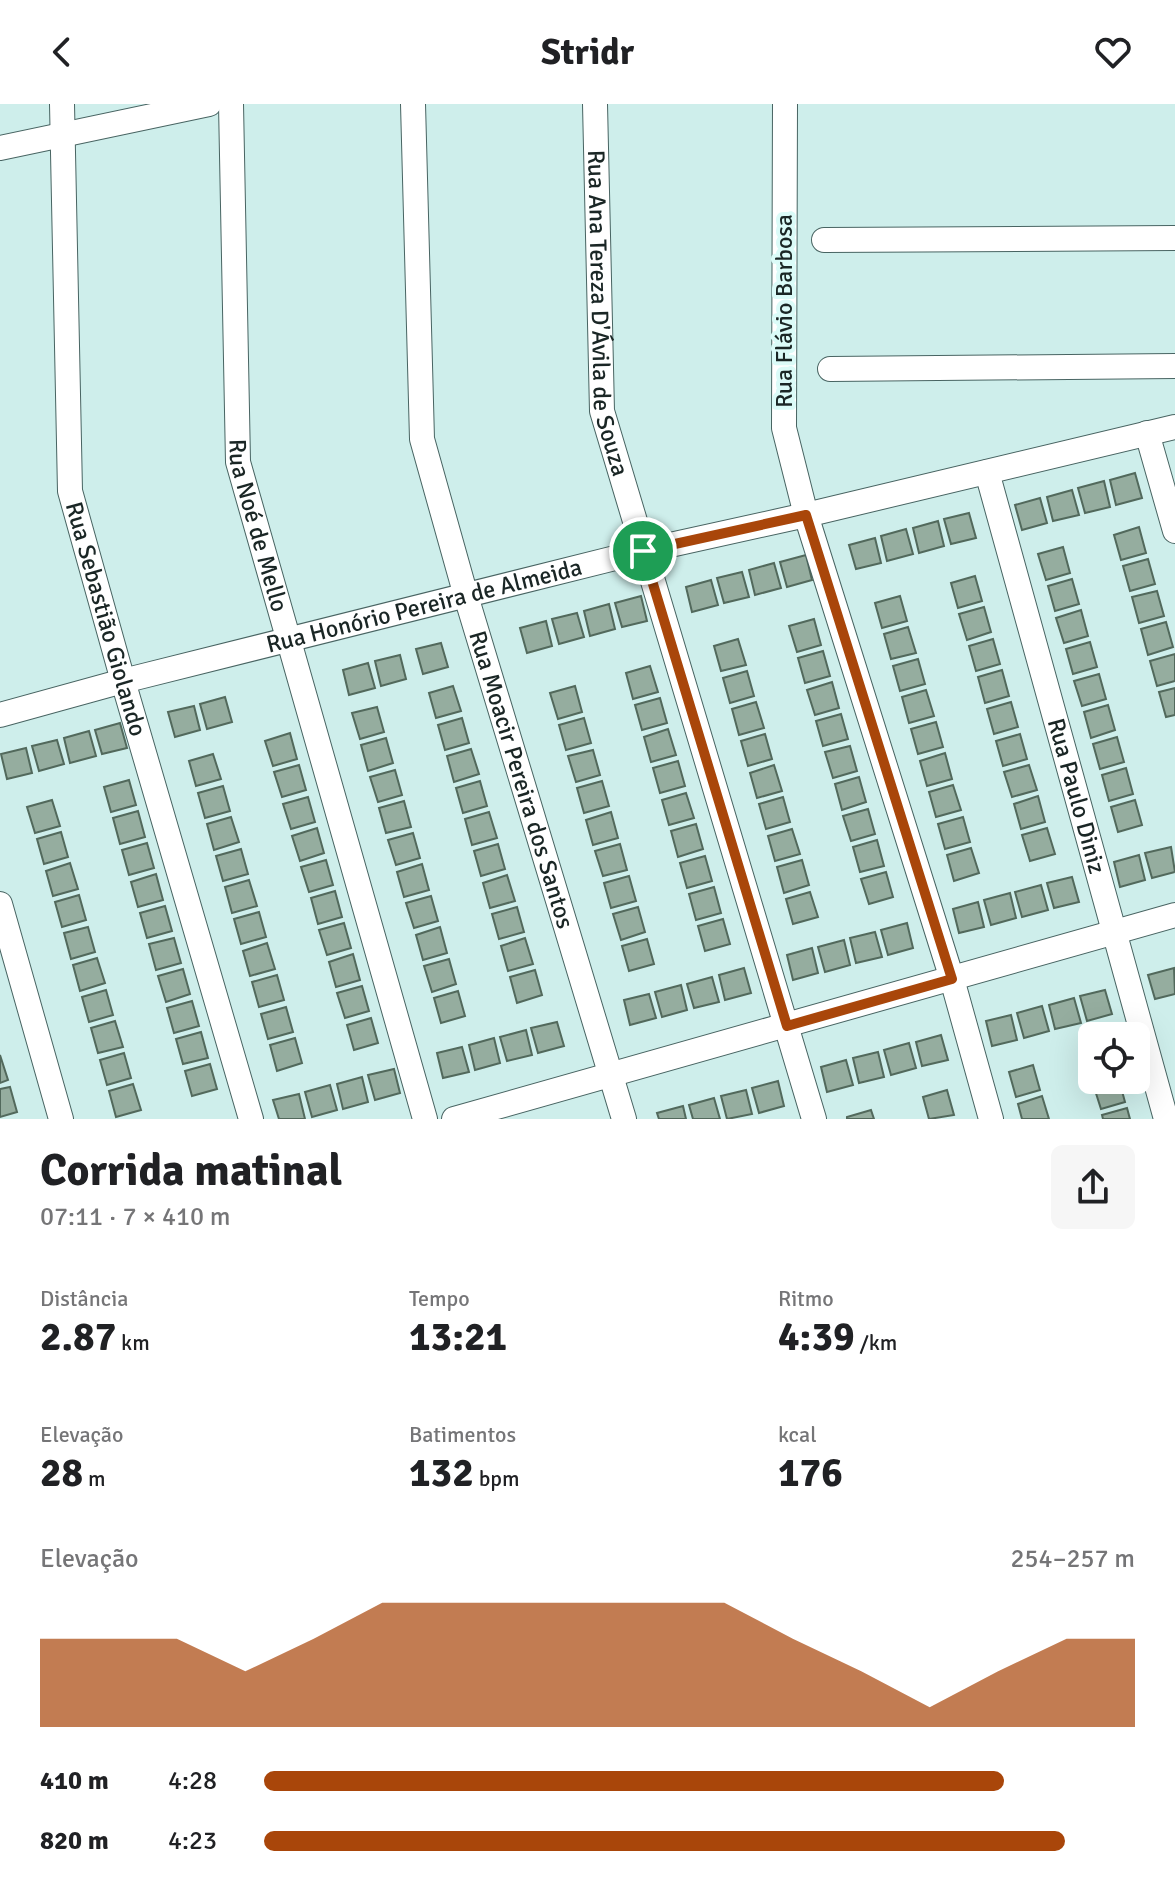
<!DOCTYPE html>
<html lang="pt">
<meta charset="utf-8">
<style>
:root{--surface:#fff;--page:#f6f6f6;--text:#202124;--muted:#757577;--accent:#a9460a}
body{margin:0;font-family:Signika,sans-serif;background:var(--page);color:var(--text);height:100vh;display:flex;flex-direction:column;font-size:30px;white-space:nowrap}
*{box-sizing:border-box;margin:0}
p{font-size:26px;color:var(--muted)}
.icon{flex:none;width:44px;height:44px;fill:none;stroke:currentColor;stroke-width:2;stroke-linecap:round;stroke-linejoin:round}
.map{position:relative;height:1015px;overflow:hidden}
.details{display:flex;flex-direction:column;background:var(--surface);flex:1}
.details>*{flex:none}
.fabs{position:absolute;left:1078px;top:918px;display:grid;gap:16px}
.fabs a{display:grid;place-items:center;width:72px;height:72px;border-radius:12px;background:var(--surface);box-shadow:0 8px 32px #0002;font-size:40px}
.pin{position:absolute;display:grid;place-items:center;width:68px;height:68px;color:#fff;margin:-34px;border:4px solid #fff;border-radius:50%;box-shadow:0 2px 8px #0007}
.round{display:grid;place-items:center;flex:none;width:84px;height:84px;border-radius:12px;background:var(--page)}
.head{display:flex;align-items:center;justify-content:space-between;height:136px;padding:0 40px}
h1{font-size:44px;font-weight:700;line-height:60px}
.metrics{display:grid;grid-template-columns:repeat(3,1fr);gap:12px;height:136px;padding:8px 40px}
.metrics div{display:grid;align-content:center}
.metrics b{font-size:40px;font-weight:700}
.metrics small{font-size:22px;font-weight:400}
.metrics p{font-size:22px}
.chart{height:224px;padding:16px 40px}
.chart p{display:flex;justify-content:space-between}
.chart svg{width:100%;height:144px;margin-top:8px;fill:var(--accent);opacity:.7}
ul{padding:0 40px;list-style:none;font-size:26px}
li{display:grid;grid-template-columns:128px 96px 1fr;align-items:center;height:60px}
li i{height:20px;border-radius:10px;background:var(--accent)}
header{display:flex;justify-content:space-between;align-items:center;height:104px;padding:0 40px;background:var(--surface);font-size:36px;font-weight:700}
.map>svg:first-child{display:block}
.building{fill:#95ad9f;stroke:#52695c;stroke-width:2}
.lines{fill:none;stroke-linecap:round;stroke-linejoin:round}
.minor-casing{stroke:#486462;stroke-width:26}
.minor{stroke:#fff;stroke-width:24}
.route-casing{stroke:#fff;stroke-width:16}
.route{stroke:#a9460a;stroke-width:10}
.labels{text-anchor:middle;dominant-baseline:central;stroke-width:8;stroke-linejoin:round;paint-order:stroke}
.street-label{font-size:24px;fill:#1a2625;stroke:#dbfbf8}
</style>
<header><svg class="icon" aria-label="back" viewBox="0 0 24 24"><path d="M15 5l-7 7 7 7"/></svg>Stridr<svg class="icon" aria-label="heart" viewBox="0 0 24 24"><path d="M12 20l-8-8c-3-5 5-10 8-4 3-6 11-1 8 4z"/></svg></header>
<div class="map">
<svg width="1175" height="1015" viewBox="0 0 1175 1015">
<rect width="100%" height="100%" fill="#ceeeeb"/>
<g class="building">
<polygon points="1135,369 1142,394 1116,401 1110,376"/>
<polygon points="1104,377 1110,403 1085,409 1078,384"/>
<polygon points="1072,386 1079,411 1053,417 1047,393"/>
<polygon points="1040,394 1047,419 1022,426 1015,401"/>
<polygon points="969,409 976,434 951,440 944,415"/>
<polygon points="938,417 944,442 919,449 913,424"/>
<polygon points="1139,423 1146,449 1121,456 1114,431"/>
<polygon points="906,425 913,450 887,457 881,432"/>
<polygon points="875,434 881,459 856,465 849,441"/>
<polygon points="1063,443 1070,469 1046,476 1038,450"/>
<polygon points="806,451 812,476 787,483 780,458"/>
<polygon points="1148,455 1155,480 1130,487 1123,462"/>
<polygon points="774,459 781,484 755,491 749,466"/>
<polygon points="742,468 749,493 724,499 717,474"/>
<polygon points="975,472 982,497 958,504 951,479"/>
<polygon points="1072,475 1079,500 1055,507 1048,482"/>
<polygon points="711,476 718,501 692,508 686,483"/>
<polygon points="1157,487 1164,512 1139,519 1132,493"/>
<polygon points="641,492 647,517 622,523 615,499"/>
<polygon points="900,492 907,517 882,524 875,499"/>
<polygon points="609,500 615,525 590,532 584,507"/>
<polygon points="984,503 991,528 967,536 959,510"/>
<polygon points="1081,506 1088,532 1064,539 1056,514"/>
<polygon points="577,509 584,533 559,540 552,515"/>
<polygon points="814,515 821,541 797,548 789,522"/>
<polygon points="546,517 552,542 527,549 520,524"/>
<polygon points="1166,518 1173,543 1148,551 1141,525"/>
<polygon points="908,523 916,549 891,555 884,530"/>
<polygon points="738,535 746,561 721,567 714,542"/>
<polygon points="993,535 1000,560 976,567 969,542"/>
<polygon points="1090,538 1097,563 1073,570 1066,545"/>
<polygon points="441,539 448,563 423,570 416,545"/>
<polygon points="823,547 830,572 805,579 798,554"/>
<polygon points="1175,550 1175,577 1157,582 1150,557"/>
<polygon points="400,551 406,575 381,582 375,557"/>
<polygon points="918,555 925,580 900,587 893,562"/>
<polygon points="368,559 375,584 349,591 343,566"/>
<polygon points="650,562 658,588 633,595 626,569"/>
<polygon points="1002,566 1009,592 985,599 978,573"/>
<polygon points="747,567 754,592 730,599 723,574"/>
<polygon points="1099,570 1106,595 1082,602 1074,577"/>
<polygon points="832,578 839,604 815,611 807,586"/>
<polygon points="453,582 461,607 436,614 429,589"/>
<polygon points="575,582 582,608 558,615 550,589"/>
<polygon points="1175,584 1175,611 1166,613 1159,588"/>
<polygon points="926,586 934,612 909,619 902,593"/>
<polygon points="225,593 232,618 207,625 200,600"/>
<polygon points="660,594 667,619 642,626 635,601"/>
<polygon points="756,598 764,624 739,631 732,605"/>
<polygon points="1011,598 1018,623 994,630 987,605"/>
<polygon points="1108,601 1115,626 1091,634 1084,608"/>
<polygon points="194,602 200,626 175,633 168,608"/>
<polygon points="377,603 384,628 360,635 352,609"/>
<polygon points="841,610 848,635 823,642 816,617"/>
<polygon points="462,614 469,639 445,646 438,621"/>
<polygon points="584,614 591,639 566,646 559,621"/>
<polygon points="936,618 943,643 918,650 911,625"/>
<polygon points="120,619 127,644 102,650 95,626"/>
<polygon points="668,625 676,651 651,658 644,633"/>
<polygon points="89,627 96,652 70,659 64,634"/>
<polygon points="290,629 297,655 273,662 265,637"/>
<polygon points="765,630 772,655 748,662 741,637"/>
<polygon points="1020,630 1027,655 1003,662 996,637"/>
<polygon points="1117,633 1124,658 1100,665 1093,640"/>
<polygon points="386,634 393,659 368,667 361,641"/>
<polygon points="57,636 64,660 39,667 32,642"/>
<polygon points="850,642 857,667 833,674 825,648"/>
<polygon points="26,644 32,669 7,675 1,650"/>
<polygon points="471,645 479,670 454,678 447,652"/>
<polygon points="593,646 600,671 576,678 568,652"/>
<polygon points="945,649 952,675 927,682 920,657"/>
<polygon points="213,650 221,675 196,682 189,657"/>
<polygon points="678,657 685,682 660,689 653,664"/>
<polygon points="299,661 306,686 282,693 274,668"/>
<polygon points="774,661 782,687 757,694 750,669"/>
<polygon points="1029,661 1037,686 1012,693 1004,668"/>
<polygon points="1126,664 1133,690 1109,697 1102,671"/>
<polygon points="395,666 402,691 378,698 370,673"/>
<polygon points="859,673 866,698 842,706 835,680"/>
<polygon points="129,676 136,701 111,708 104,683"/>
<polygon points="480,677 487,702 463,709 456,684"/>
<polygon points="602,677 609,702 584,709 577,684"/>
<polygon points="953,681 961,706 936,713 929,688"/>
<polygon points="223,682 230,707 205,714 198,689"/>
<polygon points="686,689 694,714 669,721 662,696"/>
<polygon points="1038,692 1045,718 1021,725 1014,700"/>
<polygon points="308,693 315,718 291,725 283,700"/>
<polygon points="783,693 790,718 766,725 759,700"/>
<polygon points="52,696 60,722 35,729 27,703"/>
<polygon points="1135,696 1142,721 1118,728 1111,703"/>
<polygon points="404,697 411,723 386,729 379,704"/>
<polygon points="868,705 875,730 851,737 843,712"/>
<polygon points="138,707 145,733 120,740 113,714"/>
<polygon points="489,708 497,734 472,741 465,715"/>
<polygon points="611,708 618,734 593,741 586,716"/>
<polygon points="231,713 239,738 214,746 207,720"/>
<polygon points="963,713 970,738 945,745 938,720"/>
<polygon points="696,720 703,745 678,753 671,727"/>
<polygon points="317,724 324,749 300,757 292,732"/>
<polygon points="1047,724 1055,750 1030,757 1022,731"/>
<polygon points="792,725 800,750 775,757 768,732"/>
<polygon points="61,728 68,753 44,760 37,735"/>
<polygon points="413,729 420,754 396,761 388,736"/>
<polygon points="877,736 884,762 860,768 853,743"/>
<polygon points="147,739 154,764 129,771 122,746"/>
<polygon points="498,740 505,765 481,772 474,747"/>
<polygon points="620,740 627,766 603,772 595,747"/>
<polygon points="1171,743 1175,768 1152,774 1145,749"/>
<polygon points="971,744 979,769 954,777 947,751"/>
<polygon points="241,745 248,770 223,777 216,752"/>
<polygon points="1139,751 1145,776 1120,783 1114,758"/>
<polygon points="705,752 712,777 687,784 680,759"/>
<polygon points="326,756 333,781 309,788 301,763"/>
<polygon points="802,756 809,781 784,789 777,763"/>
<polygon points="70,759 78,785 53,792 46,767"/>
<polygon points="422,760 429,786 404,793 397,768"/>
<polygon points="886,768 893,793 869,800 861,775"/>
<polygon points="156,770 163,796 138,803 131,778"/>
<polygon points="507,771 515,797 490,804 483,779"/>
<polygon points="629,772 636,797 611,804 604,779"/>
<polygon points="1072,773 1079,798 1054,804 1047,779"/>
<polygon points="249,776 257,802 232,809 225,783"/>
<polygon points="1041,781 1048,806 1022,813 1015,788"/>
<polygon points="714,783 721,809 696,816 689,790"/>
<polygon points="335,787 342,813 318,820 311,794"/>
<polygon points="810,788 818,813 793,820 786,795"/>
<polygon points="1010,789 1016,814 991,821 984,796"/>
<polygon points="79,791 86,816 62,823 55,798"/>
<polygon points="431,792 438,817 414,824 406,799"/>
<polygon points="978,798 984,823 959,829 953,805"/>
<polygon points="165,802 172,827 147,834 140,809"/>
<polygon points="517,803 524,828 499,835 492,810"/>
<polygon points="638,803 645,828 621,836 613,810"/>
<polygon points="259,808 266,833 241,840 234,815"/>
<polygon points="723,815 730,840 705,847 698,822"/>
<polygon points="344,819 351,844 327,851 319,826"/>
<polygon points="907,819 913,844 888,851 881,826"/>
<polygon points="88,823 95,848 71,855 64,829"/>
<polygon points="440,823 447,849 423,856 416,831"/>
<polygon points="875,828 882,853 856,859 850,834"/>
<polygon points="174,834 181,859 156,866 149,840"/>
<polygon points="525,834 533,860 508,867 501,842"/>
<polygon points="647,835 654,860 629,867 622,842"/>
<polygon points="844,836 850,861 825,868 818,843"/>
<polygon points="267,839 275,865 250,872 243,847"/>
<polygon points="812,844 818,869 793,876 787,851"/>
<polygon points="353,850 360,876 336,883 329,858"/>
<polygon points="97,854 105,879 80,887 73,861"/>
<polygon points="449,855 456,880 432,888 424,862"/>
<polygon points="744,864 751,889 725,896 719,871"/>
<polygon points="1174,864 1175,890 1155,895 1148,871"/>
<polygon points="183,865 190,890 166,898 158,872"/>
<polygon points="535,866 542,891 517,899 510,873"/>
<polygon points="277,871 284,896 259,903 252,878"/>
<polygon points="712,873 719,898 694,904 687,880"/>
<polygon points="681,881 687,906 662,913 655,888"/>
<polygon points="362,882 369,907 345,914 337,889"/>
<polygon points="106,886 113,911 89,918 82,893"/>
<polygon points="1105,886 1112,910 1087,917 1080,892"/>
<polygon points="458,887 465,912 441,919 434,894"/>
<polygon points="649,890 656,914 630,921 624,896"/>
<polygon points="1074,894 1081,919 1055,925 1049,901"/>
<polygon points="192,897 199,922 174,929 167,904"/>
<polygon points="1042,902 1049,927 1024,934 1017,909"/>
<polygon points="286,903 293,928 268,935 261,910"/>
<polygon points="1011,911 1017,936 992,942 986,917"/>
<polygon points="371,914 378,939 354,946 347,921"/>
<polygon points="115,917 123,943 98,949 91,924"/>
<polygon points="557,918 564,942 538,949 531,924"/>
<polygon points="526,926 532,951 507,957 500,933"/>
<polygon points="201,928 208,954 183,960 176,935"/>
<polygon points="941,931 948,956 922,962 916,938"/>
<polygon points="295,934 302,959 277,967 270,941"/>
<polygon points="494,934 500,959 475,966 469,941"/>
<polygon points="909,939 916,964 891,971 884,946"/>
<polygon points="462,943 469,968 443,974 437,949"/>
<polygon points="1092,946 1092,973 1091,973 1084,948"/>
<polygon points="878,948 884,973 859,979 853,954"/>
<polygon points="124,949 131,974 107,981 100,956"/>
<polygon points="0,951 8,976 0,979"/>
<polygon points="846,956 853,981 827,988 821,963"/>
<polygon points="210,960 217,985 192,992 185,967"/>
<polygon points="1033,961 1040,986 1016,993 1009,968"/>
<polygon points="394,965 400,989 375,996 368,971"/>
<polygon points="362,973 368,998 343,1005 337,980"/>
<polygon points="1106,976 1119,976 1125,998 1101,1005 1093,980"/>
<polygon points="778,977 784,1002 759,1009 752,984"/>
<polygon points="133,980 141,1006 116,1013 109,987"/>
<polygon points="330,981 337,1006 312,1013 305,988"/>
<polygon points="10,983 17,1008 0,1013 0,985"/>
<polygon points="746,986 752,1010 727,1015 721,992"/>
<polygon points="947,986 954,1011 929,1015 923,993"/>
<polygon points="299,990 305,1015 279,1015 273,996"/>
<polygon points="1042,992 1049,1015 1022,1015 1018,1000"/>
<polygon points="714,994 720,1015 693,1015 689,1001"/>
<polygon points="683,1002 686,1015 659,1015 657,1009"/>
<polygon points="1127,1004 1130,1015 1103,1015 1102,1011"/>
<polygon points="871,1006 874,1015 847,1015 847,1013"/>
</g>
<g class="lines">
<defs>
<g id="minor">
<path id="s1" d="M 62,0 L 70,387 L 123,577 L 251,1015"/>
<path id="s2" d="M 231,0 L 238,358 L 425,1015"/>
<path id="s3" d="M 413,0 L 422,335 L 466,492 L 624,1015"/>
<path id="s4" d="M 595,0 L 602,307 L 814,1015"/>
<polyline points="785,0 784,324 806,411 952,875 991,1015"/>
<polyline points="0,44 209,0"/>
<polyline points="824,136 1175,134"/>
<polyline points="830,265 1175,262"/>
<polyline points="1147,329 1175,427"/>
<path id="s5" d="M 987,368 L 1166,1015"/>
<path id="s6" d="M 0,611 L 123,577 L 643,447 L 806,411 L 1175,323"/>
<polyline points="0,800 61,1015"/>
<polyline points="454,1015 1175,811"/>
</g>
</defs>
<use href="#minor" class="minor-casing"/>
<use href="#minor" class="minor"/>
</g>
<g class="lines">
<defs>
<polygon id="route" points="806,411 952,875 787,922 643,447"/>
</defs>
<use href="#route" class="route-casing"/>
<use href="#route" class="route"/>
</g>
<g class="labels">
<g class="street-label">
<text transform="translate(784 207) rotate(-90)">Rua Flávio Barbosa</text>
<text stroke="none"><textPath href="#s4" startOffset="210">Rua Ana Tereza D'Ávila de Souza</textPath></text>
<text stroke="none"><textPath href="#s2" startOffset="424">Rua Noé de Mello</textPath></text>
<text stroke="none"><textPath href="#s6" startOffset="438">Rua Honório Pereira de Almeida</textPath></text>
<text stroke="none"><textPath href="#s1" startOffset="520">Rua Sebastião Giolando</textPath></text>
<text stroke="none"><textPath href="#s3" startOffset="690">Rua Moacir Pereira dos Santos</textPath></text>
<text stroke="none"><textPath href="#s5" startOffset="336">Rua Paulo Diniz</textPath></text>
</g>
</g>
</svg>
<div class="fabs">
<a><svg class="icon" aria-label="locate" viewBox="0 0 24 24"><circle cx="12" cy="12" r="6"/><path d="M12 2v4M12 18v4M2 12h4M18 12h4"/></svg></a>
</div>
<div class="pin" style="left:643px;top:447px;background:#1e9e55"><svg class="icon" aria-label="arrive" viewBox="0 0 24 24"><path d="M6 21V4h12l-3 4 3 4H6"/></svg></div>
</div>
<section class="details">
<div class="head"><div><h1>Corrida matinal</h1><p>07:11 · 7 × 410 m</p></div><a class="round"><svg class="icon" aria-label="share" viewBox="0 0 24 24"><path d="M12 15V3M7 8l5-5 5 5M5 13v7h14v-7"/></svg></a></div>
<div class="metrics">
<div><p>Distância</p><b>2.87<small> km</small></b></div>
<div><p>Tempo</p><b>13:21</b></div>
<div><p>Ritmo</p><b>4:39<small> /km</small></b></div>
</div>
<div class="metrics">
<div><p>Elevação</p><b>28<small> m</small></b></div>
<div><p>Batimentos</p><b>132<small> bpm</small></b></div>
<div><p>kcal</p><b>176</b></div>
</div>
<div class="chart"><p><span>Elevação</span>254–257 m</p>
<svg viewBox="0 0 160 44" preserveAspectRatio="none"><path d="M0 44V17L10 17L20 17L30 27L40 17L50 6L60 6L70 6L80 6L90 6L100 6L110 17L120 27L130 38L140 27L150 17L160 17V44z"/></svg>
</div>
<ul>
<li><b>410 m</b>4:28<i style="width:85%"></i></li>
<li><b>820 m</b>4:23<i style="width:92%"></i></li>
</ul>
</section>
